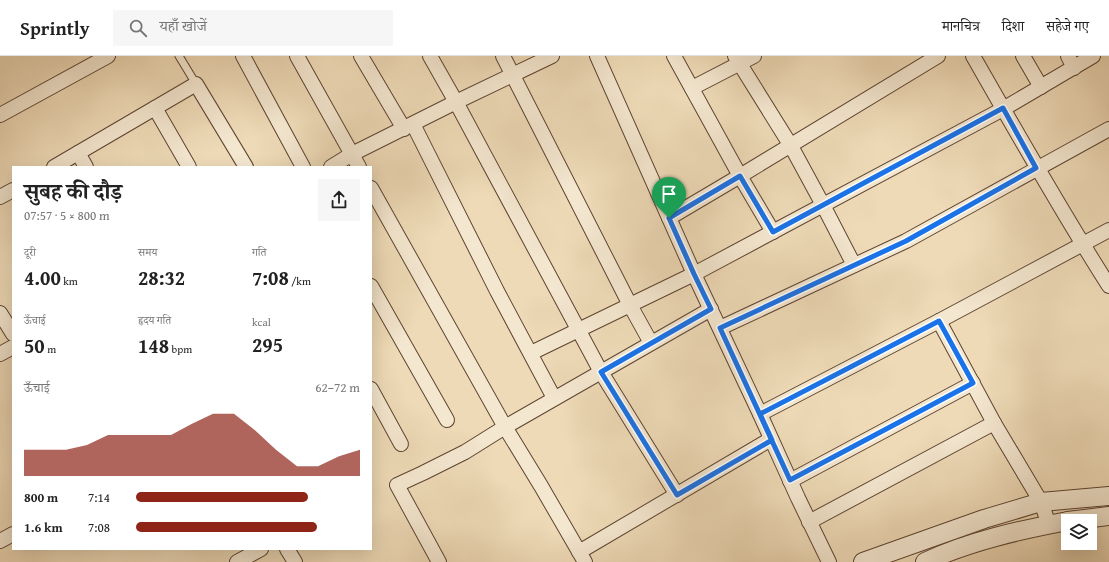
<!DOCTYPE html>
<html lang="hi">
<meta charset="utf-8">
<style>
:root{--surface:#fff;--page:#f6f6f6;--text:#222;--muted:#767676;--line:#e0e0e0;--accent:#8f2418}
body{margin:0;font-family:"Gentium Book Plus","Noto Serif Devanagari",serif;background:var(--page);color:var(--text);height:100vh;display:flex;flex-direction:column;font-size:15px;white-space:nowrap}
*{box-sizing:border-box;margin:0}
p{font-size:13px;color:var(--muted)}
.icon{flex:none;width:22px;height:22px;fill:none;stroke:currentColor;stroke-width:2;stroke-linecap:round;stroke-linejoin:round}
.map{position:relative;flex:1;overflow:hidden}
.side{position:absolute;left:12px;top:110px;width:360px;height:384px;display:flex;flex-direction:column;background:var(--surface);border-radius:0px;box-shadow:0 4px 16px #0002}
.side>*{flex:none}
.tools{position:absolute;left:1061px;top:458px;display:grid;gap:8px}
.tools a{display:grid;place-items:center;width:36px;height:36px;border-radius:0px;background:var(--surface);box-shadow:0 4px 16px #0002;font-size:20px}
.pin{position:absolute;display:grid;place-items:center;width:34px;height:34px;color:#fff;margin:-41px -17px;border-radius:50% 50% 50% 0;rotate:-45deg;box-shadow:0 0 4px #0007}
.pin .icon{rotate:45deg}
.round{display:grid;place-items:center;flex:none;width:42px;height:42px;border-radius:0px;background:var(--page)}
.summary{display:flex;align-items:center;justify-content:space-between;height:68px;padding:0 12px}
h1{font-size:22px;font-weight:700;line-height:30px}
.metrics{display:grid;grid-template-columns:repeat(3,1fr);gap:6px;height:68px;padding:4px 12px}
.metrics div{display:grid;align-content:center}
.metrics b{font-size:20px;font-weight:700}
.metrics small{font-size:11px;font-weight:400}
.metrics p{font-size:11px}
.chart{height:112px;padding:8px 12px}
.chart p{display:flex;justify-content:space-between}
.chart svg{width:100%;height:72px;margin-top:4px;fill:var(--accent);opacity:.7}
ul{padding:0 12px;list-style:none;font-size:13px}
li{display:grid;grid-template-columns:64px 48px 1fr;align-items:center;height:30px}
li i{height:10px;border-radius:5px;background:var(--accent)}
header{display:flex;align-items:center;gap:24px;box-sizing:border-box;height:56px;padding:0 20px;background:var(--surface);border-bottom:1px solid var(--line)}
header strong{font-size:19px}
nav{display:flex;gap:22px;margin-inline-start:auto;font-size:14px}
.search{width:280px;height:36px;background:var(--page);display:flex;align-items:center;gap:10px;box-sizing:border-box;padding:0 14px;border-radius:0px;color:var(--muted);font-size:15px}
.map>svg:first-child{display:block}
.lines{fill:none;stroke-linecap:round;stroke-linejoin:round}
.service-casing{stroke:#5d4431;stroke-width:9}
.minor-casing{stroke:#5d4431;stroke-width:16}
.tertiary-casing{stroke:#5d4431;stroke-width:20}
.service{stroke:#f4e7d0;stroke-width:7}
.minor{stroke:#f4e7d0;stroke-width:14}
.tertiary{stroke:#f4e7d0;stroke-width:18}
.route-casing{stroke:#fff;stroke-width:8}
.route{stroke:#1a73e8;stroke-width:5}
</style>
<header>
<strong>Sprintly</strong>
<div class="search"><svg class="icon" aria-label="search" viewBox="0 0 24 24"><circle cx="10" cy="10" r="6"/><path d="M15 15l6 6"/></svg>यहाँ खोजें</div>
<nav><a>मानचित्र</a><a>दिशा</a><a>सहेजे गए</a></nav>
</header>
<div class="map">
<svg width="1109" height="506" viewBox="0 0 1109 506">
<rect width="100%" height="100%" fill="#eedab7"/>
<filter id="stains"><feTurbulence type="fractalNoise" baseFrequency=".005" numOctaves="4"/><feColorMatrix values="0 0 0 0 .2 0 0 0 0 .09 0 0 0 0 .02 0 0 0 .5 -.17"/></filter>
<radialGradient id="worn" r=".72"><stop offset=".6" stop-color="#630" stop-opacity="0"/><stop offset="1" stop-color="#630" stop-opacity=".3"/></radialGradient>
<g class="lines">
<defs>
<polyline id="service" points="179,0 196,28"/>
<g id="minor">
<polyline points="243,0 303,111"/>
<polyline points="297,0 359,111"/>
<polyline points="361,0 404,73"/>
<polyline points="430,0 456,46 601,316 677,439"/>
<polyline points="503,0 630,249 651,287"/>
<polyline points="597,0 694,218 760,358 798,442 829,506"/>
<polyline points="674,0 740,120 773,176"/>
<polyline points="735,0 791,90 823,149 854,209"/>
<path d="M 973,0 C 1017,77 1061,155 1109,230"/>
<polyline points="1023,0 1041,31"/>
<polyline points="1068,0 1074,12"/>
<polyline points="692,32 754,0"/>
<polyline points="155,52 189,111"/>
<polyline points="0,59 108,0"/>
<polyline points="413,68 497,235 554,342"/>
<polyline points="78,97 86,111"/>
<polyline points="54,111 196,28 246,111"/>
<polyline points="331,111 352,98 456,46 552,0"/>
<polyline points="371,132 505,371 541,430 585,506"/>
<polyline points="0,141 13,134"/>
<polyline points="669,162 740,120 938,0"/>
<polyline points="371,230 447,364"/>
<polyline points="0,257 13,278"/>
<polyline points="939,265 994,367 1041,446 1049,469"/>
<polyline points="720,272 906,185 1109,73"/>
<polyline points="531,297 694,218 1003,53 1093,0"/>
<polyline points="0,298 13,291"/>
<polyline points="371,333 401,388"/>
<polyline points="760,358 939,265 1109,174"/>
<polyline points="790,425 973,327"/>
<polyline points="809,466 994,367"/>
<polyline points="0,485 13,478"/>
<polyline points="287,493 295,506"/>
<polyline points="579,496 771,383"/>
<polyline points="237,506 261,493"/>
<polyline points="439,506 397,429 423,417 465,396 505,371 711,253"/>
</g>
<g id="tertiary">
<polyline points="1068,465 1109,460"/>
<polyline points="863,506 984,463 1041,446 1109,440"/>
<path d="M 925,506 C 970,485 1020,474 1068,465"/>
</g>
</defs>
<use href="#service" class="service-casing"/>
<use href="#minor" class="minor-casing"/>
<use href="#tertiary" class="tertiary-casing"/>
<use href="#service" class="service"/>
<use href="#minor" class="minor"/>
<use href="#tertiary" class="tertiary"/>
</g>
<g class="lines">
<defs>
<polyline id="route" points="669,162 694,218 711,253 601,316 677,439 772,384 760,358 939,265 973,327 790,424 720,272 906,185 1036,112 1003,52 773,176 740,120 669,162"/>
</defs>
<use href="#route" class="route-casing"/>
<use href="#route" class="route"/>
</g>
<rect width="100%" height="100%" filter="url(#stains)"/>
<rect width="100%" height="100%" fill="url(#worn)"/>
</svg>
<div class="tools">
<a><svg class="icon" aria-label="layers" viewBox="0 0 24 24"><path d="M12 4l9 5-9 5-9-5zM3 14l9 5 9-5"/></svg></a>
</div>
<div class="pin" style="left:669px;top:162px;background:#1e9e55"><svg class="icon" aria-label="arrive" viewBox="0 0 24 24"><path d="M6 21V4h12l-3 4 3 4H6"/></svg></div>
<section class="side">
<div class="summary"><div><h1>सुबह की दौड़</h1><p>07:57 · 5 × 800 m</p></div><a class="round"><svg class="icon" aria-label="share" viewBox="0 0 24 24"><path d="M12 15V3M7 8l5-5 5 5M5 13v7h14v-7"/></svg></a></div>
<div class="metrics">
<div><p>दूरी</p><b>4.00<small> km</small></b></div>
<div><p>समय</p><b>28:32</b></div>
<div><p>गति</p><b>7:08<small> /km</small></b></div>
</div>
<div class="metrics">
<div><p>ऊँचाई</p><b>50<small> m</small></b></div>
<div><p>हृदय गति</p><b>148<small> bpm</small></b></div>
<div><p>kcal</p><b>295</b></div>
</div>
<div class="chart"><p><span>ऊँचाई</span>62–72 m</p>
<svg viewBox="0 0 160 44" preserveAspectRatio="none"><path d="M0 44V28L10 28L20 28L30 25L40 19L50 19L60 19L70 19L80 12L90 6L100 6L110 16L120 28L130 38L140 38L150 32L160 28V44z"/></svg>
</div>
<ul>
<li><b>800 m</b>7:14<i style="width:77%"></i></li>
<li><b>1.6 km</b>7:08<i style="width:81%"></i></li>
</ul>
</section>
</div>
